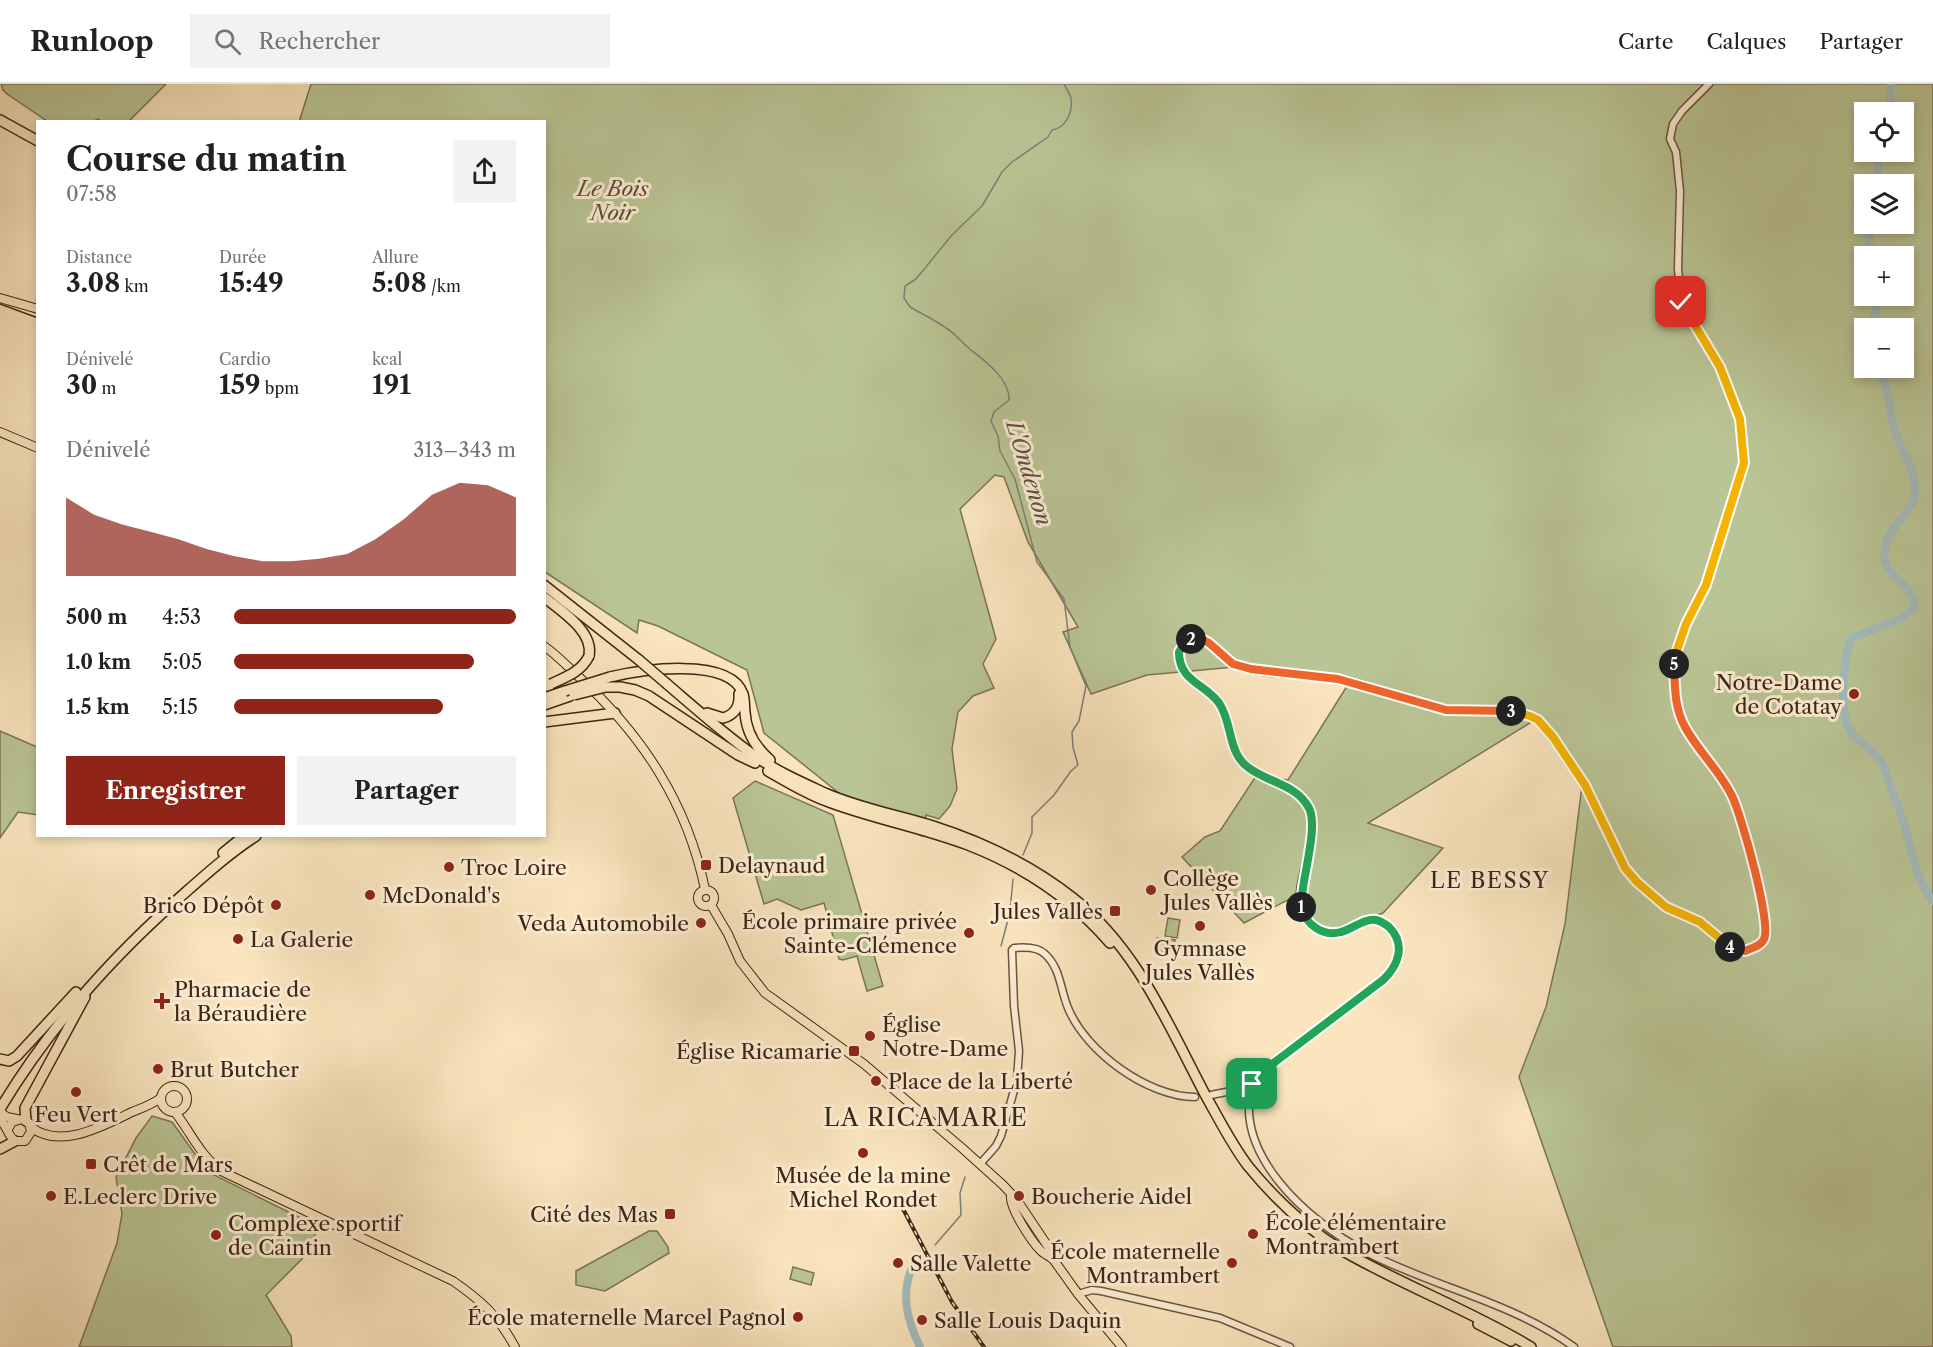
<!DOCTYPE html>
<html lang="fr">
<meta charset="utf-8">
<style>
:root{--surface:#fff;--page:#f2f2f2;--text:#202124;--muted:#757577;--line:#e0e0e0;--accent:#8f2418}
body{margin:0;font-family:"Libre Caslon Text",serif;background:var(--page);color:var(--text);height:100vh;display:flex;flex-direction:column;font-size:22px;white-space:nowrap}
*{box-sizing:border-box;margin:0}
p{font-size:20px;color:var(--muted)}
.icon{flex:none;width:33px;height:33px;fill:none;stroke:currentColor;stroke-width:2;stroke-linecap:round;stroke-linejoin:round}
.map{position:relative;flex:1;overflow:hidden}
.panel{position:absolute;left:36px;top:36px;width:510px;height:717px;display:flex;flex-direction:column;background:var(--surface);border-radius:0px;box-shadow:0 3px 9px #0003}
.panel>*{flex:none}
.fabs{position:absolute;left:1854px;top:18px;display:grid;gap:12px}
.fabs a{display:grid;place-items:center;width:60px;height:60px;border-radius:0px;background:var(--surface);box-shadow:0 3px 9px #0003;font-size:30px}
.pin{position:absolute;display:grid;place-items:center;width:51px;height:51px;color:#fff;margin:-26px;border-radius:12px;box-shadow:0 3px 9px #0006}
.km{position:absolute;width:30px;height:30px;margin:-15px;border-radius:50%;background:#222;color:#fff;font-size:16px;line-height:30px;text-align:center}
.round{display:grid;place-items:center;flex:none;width:63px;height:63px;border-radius:0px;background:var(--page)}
.summary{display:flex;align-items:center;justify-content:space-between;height:102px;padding:0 30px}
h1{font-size:33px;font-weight:700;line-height:45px}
.stats{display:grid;grid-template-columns:repeat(3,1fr);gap:9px;height:102px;padding:6px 30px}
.stats div{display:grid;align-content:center}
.stats b{font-size:26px;font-weight:700}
.stats small{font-size:16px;font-weight:400}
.stats p{font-size:16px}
.chart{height:168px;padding:12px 30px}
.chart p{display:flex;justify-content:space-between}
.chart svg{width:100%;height:108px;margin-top:6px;fill:var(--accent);opacity:.7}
.primary-button{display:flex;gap:12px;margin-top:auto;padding:12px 30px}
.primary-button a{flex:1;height:69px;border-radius:0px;background:var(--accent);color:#fff;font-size:24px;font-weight:700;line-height:69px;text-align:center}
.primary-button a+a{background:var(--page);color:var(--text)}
ul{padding:0 30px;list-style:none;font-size:20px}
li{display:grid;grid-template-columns:96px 72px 1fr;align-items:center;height:45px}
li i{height:15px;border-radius:8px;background:var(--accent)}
header{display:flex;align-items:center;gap:36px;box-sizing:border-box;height:84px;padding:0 30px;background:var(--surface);border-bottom:2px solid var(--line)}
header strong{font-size:28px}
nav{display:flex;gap:33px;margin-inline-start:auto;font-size:21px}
.search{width:420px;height:54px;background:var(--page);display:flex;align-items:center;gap:15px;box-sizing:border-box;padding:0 21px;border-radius:0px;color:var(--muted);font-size:22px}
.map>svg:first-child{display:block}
.green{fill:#bac595;stroke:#7c7554;stroke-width:1.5;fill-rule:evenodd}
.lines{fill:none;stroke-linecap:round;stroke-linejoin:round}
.stream{stroke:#7b8079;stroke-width:1.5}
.river{stroke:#a4bcbd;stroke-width:8}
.minor-casing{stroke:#6c553e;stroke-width:9}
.major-casing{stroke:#3d2514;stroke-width:10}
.highway-casing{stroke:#3d2514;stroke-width:12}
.minor{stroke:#fceed5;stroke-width:6}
.major{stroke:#fae5be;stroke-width:8}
.highway{stroke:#fae5be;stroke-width:9}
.tram{stroke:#3d2514;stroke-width:1.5}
.rail-casing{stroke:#3d2514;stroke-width:4}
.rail{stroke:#fceed5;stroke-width:1.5;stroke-dasharray:4.5;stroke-linecap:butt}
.highway-bridge-casing{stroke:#3d2514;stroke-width:12;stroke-linecap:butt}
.highway-bridge{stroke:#fae5be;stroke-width:9}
.split-1-casing{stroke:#fff;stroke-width:12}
.split-2-casing{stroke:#fff;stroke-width:12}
.split-3-casing{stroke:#fff;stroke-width:12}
.split-4-casing{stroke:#fff;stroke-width:12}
.split-5-casing{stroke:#fff;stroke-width:12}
.split-6-casing{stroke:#fff;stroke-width:12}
.split-1{stroke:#22a559;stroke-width:8}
.split-2{stroke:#22a559;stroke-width:8}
.split-3{stroke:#f0652b;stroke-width:8}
.split-4{stroke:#f5b400;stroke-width:8}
.split-5{stroke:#f0652b;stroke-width:8}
.split-6{stroke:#f5b400;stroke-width:8}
.poi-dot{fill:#8f2418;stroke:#fceed5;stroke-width:2}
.labels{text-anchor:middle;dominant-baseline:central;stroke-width:6;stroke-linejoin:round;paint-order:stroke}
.park-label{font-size:21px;font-style:italic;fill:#5c4d34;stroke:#fceed5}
.poi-label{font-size:21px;fill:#3d2514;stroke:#fceed5;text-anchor:start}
.water-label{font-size:22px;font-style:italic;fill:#5c5247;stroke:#fceed5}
.neighbourhood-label{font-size:22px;letter-spacing:1.5px;fill:#3d2514;stroke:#fceed5}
.quarter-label{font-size:24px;letter-spacing:1.5px;fill:#3d2514;stroke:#fceed5}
</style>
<header>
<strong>Runloop</strong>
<div class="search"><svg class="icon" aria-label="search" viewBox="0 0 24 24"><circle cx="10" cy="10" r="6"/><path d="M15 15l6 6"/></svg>Rechercher</div>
<nav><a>Carte</a><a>Calques</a><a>Partager</a></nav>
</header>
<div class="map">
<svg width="1933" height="1263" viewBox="0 0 1933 1263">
<rect width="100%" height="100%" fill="#fae5be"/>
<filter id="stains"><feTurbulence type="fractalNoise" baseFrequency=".00333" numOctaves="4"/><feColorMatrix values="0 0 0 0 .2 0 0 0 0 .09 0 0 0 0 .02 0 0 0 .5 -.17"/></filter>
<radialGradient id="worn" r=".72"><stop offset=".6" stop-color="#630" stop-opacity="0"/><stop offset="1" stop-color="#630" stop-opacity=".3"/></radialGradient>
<g class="green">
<polygon points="1,0 166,0 129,37 100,37 98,35 94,37 47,37 7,10 3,6"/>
<path d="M 311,0 L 1933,0 L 1933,1263 L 1613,1263 L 1519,993 L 1546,923 L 1565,840 L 1582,701 L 1553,659 L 1533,637 L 1368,739 L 1443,764 L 1383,829 L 1335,847 L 1313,840 L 1305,826 L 1306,816 L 1297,811 L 1244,839 L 1182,773 L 1205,753 L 1220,747 L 1256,692 L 1288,696 L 1349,599 L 1245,587 L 1235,583 L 1147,591 L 1091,610 L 1063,548 L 1078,543 L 1028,458 L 1004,393 L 995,391 L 960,425 L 996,555 L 983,580 L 994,604 L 973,612 L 958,628 L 952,665 L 957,705 L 950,722 L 939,735 L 926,731 L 922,752 L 876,727 L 875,738 L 764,649 L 747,586 L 658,542 L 639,536 L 637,549 L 545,488 L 544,38 L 299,38 ZM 1864,28 L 1904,28 L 1904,68 L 1864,68 ZM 1864,100 L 1904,100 L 1904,140 L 1864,140 ZM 1864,172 L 1904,172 L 1904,212 L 1864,212 ZM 1864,244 L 1904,244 L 1904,284 L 1864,284 Z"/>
<polygon points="0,647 37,663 38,731 18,728 0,754"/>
<polygon points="755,697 833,731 883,902 867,907 857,872 843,876 839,875 824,819 801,826 777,815 764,820 733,714"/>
<polygon points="1168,834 1180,836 1177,854 1165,852"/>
<polygon points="1157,854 1175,856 1173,869 1156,866"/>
<polygon points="152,1032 172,1038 208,1088 319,1143 302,1175 266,1211 291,1252 292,1263 79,1263 117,1159 122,1130 116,1093 136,1054"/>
<polygon points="649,1147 657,1147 668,1163 669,1169 605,1207 576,1201 576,1187"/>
<polygon points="793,1183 814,1189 811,1201 790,1195"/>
</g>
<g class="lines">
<g class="stream">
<path d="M 1023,771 L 1032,749 L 1032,733 L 1054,711 L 1071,687 L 1078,681 L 1073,663 L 1072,648 L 1079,637 L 1086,602 L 1070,563 L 1064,515 L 1037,478 L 1015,395 L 1000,367 L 998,352 L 991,337 L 994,328 L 1009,316 C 1010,295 985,277 971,266 C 962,259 956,250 946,244 C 935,236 922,230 910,223 L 904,214 L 905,202 L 916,195 L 952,151 L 982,122 L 1002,88 L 1012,78 L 1048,53 L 1052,46 C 1066,44 1073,28 1071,14 C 1070,10 1066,4 1064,0"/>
<polyline points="1001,862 1010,828 1013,795"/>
<polyline points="935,1161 961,1131 960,1109 965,1093"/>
</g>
<g class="river">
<polyline points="1890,28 1891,0"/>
<polyline points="1876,100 1880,68"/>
<polyline points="1869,172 1870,140"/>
<polyline points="1871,244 1880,212"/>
<path d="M 1875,284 C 1877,287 1881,291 1883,295 C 1889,308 1890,330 1894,344 C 1899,360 1907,373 1912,387 C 1914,395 1917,407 1914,415 C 1905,436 1880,450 1885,476 C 1890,499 1917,500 1914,525 L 1900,535 L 1852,554 C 1843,573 1840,619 1847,640 C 1852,656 1872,663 1880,676 C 1885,684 1888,694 1890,702 C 1895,713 1900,725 1903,736 C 1911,764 1915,794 1933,817"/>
<path d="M 913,1181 C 900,1210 907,1236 920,1263"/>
</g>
<defs>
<g id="minor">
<path d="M 1254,994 C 1228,1068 1308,1137 1366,1168 C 1433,1203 1512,1218 1574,1263"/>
<polyline points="1231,1007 1248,1021"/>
<path d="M 1211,1011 L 1231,1007 L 1254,994 L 1389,891 C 1401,874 1404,858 1388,843 C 1384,838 1378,836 1372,836 C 1350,837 1327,866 1306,835 C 1285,804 1326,755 1308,724 C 1295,700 1269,699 1249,684 C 1227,668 1233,639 1219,619 C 1205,600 1178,595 1179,568 L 1188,556 L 1198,553 C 1213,561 1223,576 1238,582 C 1263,592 1309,590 1337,594 C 1374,601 1409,619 1446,625 C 1472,630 1518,619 1539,637 C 1564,660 1589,706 1603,736 C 1613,757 1621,782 1638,799 C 1646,808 1655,816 1665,822 C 1678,830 1694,833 1706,842 C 1718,850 1731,870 1747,866 C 1767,861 1767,848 1764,831 L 1743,738 L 1732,711 L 1685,643 L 1675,615 L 1674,575 L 1686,540 L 1706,501 L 1744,379 L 1740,335 L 1720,283 L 1681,218 L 1678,185 L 1680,107 L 1676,68 L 1670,55 L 1673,40 L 1682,27 L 1709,0"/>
<path d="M 980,1080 L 996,1062 L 1001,1052 L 1017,996 L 1019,967 L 1014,922 L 1012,866 L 1014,864 C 1024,863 1038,863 1045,870 C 1061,885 1060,905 1068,924 C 1086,968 1148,1013 1195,1013"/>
<polyline points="1078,1210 1092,1206 1101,1207 1220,1234 1290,1263"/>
</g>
<g id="major">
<polyline points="0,214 38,225"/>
<polyline points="0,348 38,364"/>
<path d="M 544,562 C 557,571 568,583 579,593 C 643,652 687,719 705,805"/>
<circle cx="706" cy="814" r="8"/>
<polyline points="711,821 728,850 740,877 765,909 864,980 962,1064 1003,1101 1017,1116 1049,1164 1053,1175 1078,1210 1122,1263"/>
<circle cx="174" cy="1015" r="13"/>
<polyline points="0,1028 7,1033 17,1035"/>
<path d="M 175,1028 C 191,1049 200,1071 221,1087 L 453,1197 C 482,1217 498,1232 515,1263"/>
<path d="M 0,1036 C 8,1043 7,1051 15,1057 L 25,1057 L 31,1048 L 29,1039 L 22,1035 L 12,1038 L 8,1045"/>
<path d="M 31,1043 C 60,1066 103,1042 132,1028 C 142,1024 151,1021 161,1014"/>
<path d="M 1011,1111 C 1009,1123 1031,1157 1041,1167 C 1044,1170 1049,1172 1053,1175"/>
</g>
<g id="highway">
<polyline points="0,36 38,57"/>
<polyline points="544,501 639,576"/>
<path d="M 544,513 C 561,527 594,547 589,572"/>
<path d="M 610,593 C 640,586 730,572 743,610 C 745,616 744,622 745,628 C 746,648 755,663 770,676"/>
<path d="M 667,600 C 695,624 724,650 755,672 C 776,687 801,698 825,709 C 859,724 897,731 933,742 C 983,758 1031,781 1073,814 C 1138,865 1169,943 1207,1014 C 1220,1037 1232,1061 1248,1082 C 1275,1115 1308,1146 1345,1168 C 1406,1203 1472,1227 1531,1263"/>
<polyline points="620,603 635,606 649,612 738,671 755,679"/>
<polyline points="544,614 565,607"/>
<polyline points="544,621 570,612"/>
<path d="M 707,629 L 723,634 C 735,631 740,622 739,610"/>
<polyline points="544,638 615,629"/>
<path d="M 768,687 C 787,698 808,711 829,718 C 875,735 923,744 968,761 C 1022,782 1072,815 1110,859"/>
<polyline points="223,769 244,752"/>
<polyline points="0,975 9,977 17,972 76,908"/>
<path d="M 0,1025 C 48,945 108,877 178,815 C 203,793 228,770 256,752"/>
<polyline points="26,1037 25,1024 85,913"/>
<polyline points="0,1065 15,1057"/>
<polyline points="1478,1240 1511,1257"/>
</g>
</defs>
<use href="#minor" class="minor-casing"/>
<use href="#major" class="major-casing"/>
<use href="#highway" class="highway-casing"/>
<use href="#minor" class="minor"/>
<use href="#major" class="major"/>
<use href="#highway" class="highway"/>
<polyline class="tram" points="0,220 38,234"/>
<defs>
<polyline id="rail" points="902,1123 952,1218 984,1263"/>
</defs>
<use href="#rail" class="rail-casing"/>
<use href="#rail" class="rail"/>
<defs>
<g id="highway-bridge">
<polyline points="639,576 667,600"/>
<path d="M 551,600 C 566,593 581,588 589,572"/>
<polyline points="565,607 610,593"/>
<polyline points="574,611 606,603 620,603"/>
</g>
</defs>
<use href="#highway-bridge" class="highway-bridge-casing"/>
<use href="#highway-bridge" class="highway-bridge"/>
</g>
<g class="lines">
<defs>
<path id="split-1" d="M 1252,1000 L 1254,994 L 1383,896 C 1399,881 1406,860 1389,843 C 1385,840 1381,837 1376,836 C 1364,834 1353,845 1341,848 C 1323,853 1306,841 1301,823"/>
<path id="split-2" d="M 1191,555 L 1184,560 L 1179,568 C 1179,597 1204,599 1219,619 C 1233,639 1227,669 1249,684 C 1269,699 1296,700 1309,724 C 1319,744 1301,797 1301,823"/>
<polyline id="split-3" points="1191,555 1198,553 1209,559 1233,580 1251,585 1338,595 1446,626 1511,627"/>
<polyline id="split-4" points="1511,627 1530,632 1538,636 1553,653 1585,701 1625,784 1637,798 1666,823 1700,838 1730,863"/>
<path id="split-5" d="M 1674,580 C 1675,602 1674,623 1685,643 C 1698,667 1720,687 1732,712 C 1741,730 1772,840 1764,855 C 1761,862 1752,864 1745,867 L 1730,863"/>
<polyline id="split-6" points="1674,580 1674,575 1686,540 1706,501 1744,379 1740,335 1720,283 1681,218"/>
</defs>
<use href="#split-1" class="split-1-casing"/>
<use href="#split-2" class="split-2-casing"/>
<use href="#split-3" class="split-3-casing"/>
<use href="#split-4" class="split-4-casing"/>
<use href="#split-5" class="split-5-casing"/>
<use href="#split-6" class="split-6-casing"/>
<use href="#split-1" class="split-1"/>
<use href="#split-2" class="split-2"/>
<use href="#split-3" class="split-3"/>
<use href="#split-4" class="split-4"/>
<use href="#split-5" class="split-5"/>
<use href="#split-6" class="split-6"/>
</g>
<g class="poi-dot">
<circle cx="1854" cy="610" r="6"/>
<rect x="700" y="775" width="12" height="12" rx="3"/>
<circle cx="449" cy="783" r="6"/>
<circle cx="1151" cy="806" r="6"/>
<circle cx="370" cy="811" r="6"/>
<circle cx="276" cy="821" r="6"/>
<rect x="1109" y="821" width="12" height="12" rx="3"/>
<circle cx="701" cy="839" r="6"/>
<circle cx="1200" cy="842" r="6"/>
<circle cx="969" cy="849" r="6"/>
<circle cx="238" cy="855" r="6"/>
<path d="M159 908h6v6h6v6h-6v6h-6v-6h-6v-6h6z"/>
<circle cx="870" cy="952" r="6"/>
<rect x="848" y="961" width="12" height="12" rx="3"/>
<circle cx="158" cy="985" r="6"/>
<circle cx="876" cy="997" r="6"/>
<circle cx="76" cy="1008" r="6"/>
<circle cx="863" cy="1069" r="6"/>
<rect x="85" y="1074" width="12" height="12" rx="3"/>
<circle cx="51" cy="1112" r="6"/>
<circle cx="1019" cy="1112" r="6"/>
<rect x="664" y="1124" width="12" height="12" rx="3"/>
<circle cx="1253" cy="1150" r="6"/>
<circle cx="216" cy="1151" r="6"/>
<circle cx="898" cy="1179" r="6"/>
<circle cx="1232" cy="1179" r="6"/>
<circle cx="798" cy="1233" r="6"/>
<circle cx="922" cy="1236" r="6"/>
</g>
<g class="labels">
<g class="park-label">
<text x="613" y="104">Le Bois<tspan x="613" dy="24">Noir</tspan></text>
</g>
<g class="poi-label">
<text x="1842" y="598" text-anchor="end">Notre-Dame<tspan x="1842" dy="24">de Cotatay</tspan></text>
<text x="718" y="781">Delaynaud</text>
<text x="461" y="783">Troc Loire</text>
<text x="1163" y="794">Collège<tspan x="1163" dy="24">Jules Vallès</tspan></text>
<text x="382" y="811">McDonald's</text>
<text x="264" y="821" text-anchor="end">Brico Dépôt</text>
<text x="1103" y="827" text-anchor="end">Jules Vallès</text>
<text x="957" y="837" text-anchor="end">École primaire privée<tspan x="957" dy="24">Sainte-Clémence</tspan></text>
<text x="689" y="839" text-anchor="end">Veda Automobile</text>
<text x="250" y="855">La Galerie</text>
<text x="1200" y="864" text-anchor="middle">Gymnase<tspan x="1200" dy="24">Jules Vallès</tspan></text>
<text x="174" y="905">Pharmacie de<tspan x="174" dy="24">la Béraudière</tspan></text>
<text x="882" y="940">Église<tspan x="882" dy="24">Notre-Dame</tspan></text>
<text x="842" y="967" text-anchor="end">Église Ricamarie</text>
<text x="170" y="985">Brut Butcher</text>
<text x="888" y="997">Place de la Liberté</text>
<text x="76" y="1030" text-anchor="middle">Feu Vert</text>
<text x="103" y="1080">Crêt de Mars</text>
<text x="863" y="1091" text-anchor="middle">Musée de la mine<tspan x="863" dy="24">Michel Rondet</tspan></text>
<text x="63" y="1112">E.Leclerc Drive</text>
<text x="1031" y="1112">Boucherie Aidel</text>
<text x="658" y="1130" text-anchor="end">Cité des Mas</text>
<text x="1265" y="1138">École élémentaire<tspan x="1265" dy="24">Montrambert</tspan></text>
<text x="228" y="1139">Complexe sportif<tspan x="228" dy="24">de Caintin</tspan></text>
<text x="1220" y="1167" text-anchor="end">École maternelle<tspan x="1220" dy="24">Montrambert</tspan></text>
<text x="910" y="1179">Salle Valette</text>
<text x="786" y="1233" text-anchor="end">École maternelle Marcel Pagnol</text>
<text x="934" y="1236">Salle Louis Daquin</text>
</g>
<g class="water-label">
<text transform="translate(1029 389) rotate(73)">L'Ondenon</text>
</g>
<g class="neighbourhood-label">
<text x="1490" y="796">LE BESSY</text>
</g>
<g class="quarter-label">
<text x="926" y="1033">LA RICAMARIE</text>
</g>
</g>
<rect width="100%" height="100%" filter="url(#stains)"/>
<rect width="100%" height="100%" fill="url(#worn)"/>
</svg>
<div class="fabs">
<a><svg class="icon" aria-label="locate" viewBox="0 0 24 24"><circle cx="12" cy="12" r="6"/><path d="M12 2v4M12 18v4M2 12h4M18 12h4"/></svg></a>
<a><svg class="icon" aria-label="layers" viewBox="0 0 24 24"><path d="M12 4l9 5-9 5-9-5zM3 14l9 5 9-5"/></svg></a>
<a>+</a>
<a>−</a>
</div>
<div class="pin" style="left:1252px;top:1000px;background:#1e9e55"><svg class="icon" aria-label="arrive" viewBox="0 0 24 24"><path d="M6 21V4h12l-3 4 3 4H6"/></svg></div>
<div class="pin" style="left:1681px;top:218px;background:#d93025"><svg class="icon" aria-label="check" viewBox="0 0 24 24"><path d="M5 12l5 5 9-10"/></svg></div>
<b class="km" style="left:1301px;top:823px">1</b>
<b class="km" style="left:1191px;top:555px">2</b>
<b class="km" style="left:1511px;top:627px">3</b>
<b class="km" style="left:1730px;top:863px">4</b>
<b class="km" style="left:1674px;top:580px">5</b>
<section class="panel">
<div class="summary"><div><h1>Course du matin</h1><p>07:58</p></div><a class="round"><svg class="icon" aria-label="share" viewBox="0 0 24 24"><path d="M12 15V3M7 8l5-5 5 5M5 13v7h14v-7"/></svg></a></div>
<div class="stats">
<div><p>Distance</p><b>3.08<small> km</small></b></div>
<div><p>Durée</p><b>15:49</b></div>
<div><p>Allure</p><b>5:08<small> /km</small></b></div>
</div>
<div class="stats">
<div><p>Dénivelé</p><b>30<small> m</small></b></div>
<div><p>Cardio</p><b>159<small> bpm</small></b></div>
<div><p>kcal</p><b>191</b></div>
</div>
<div class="chart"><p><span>Dénivelé</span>313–343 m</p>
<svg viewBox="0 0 160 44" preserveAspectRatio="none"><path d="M0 44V12L10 19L20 23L30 26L40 29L50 33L60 36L70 38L80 38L90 37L100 35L110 29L120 21L130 11L140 6L150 7L160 12V44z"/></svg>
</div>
<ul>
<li><b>500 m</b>4:53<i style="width:100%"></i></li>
<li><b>1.0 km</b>5:05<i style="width:85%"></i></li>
<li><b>1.5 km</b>5:15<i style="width:74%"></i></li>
</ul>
<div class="primary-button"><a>Enregistrer</a><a>Partager</a></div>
</section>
</div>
